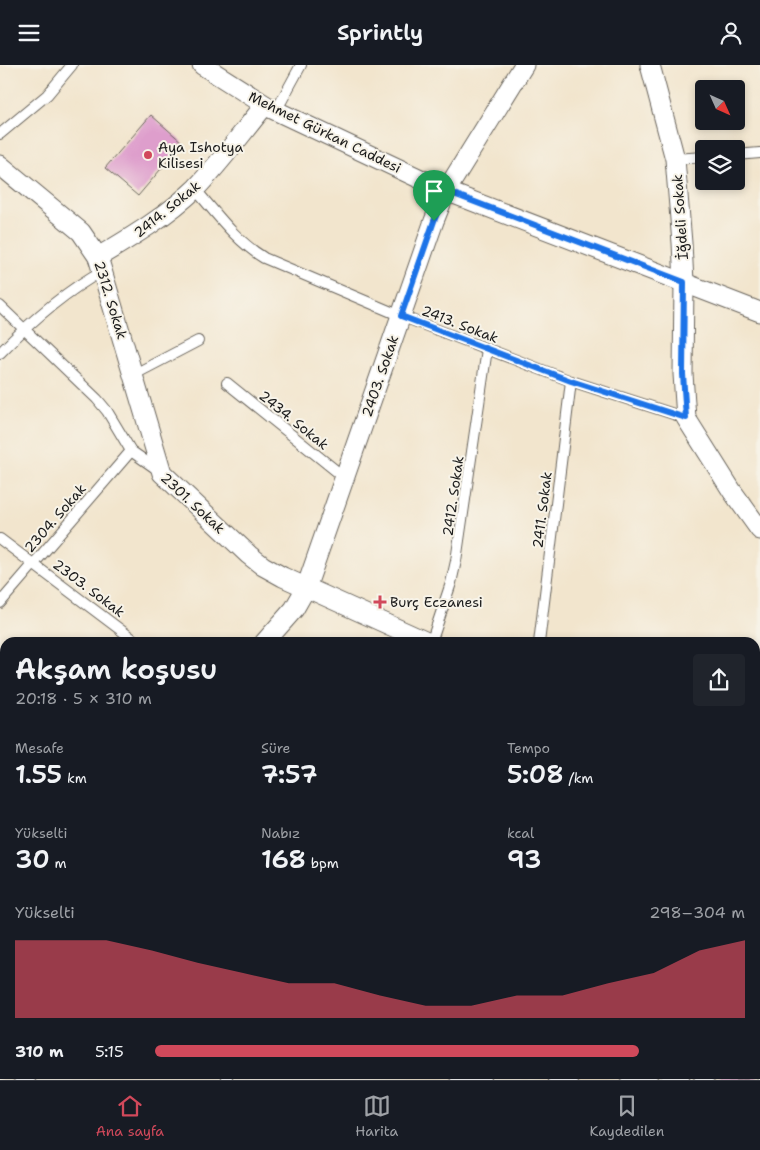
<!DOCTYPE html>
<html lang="tr">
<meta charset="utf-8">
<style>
:root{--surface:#171b24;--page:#20242c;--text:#f1f3f6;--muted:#9ea1a6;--line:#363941;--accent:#d1495b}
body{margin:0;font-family:"Shantell Sans",sans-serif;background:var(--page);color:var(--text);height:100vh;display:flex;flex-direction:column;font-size:19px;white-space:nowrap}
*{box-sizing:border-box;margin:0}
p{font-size:16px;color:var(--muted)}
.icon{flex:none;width:28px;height:28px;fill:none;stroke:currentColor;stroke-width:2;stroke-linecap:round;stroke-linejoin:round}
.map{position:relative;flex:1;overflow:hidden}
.drawer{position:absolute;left:0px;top:572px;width:760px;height:442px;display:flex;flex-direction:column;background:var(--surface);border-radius:15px 15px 0 0;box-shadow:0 2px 8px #0003}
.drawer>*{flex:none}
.needle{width:32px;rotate:135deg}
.buttons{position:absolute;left:695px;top:15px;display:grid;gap:10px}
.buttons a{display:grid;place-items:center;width:50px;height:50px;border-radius:5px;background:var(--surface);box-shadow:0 2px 8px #0003;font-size:25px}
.pin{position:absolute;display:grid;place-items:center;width:42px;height:42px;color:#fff;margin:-51px -21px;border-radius:50% 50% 50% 0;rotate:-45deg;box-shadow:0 0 5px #0007}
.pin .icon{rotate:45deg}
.round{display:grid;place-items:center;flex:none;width:52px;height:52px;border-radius:5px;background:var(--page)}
.overview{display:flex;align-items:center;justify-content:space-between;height:85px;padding:0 15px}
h1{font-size:28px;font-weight:600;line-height:38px}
.metrics{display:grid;grid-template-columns:repeat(3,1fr);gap:8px;height:85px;padding:5px 15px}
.metrics div{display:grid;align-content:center}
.metrics b{font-size:25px;font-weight:600}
.metrics small{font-size:14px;font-weight:400}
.metrics p{font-size:14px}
.chart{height:140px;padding:10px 15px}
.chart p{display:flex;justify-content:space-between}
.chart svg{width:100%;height:90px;margin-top:5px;fill:var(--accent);opacity:.7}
ul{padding:0 15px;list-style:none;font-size:16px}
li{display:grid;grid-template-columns:80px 60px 1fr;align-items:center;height:38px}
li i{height:12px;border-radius:6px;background:var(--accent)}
header{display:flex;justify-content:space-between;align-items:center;height:65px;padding:0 15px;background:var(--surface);font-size:22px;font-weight:600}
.dock{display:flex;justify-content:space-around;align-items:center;height:70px;border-top:1px solid var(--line);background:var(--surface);font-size:14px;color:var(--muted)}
.dock a{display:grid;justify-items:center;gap:2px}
.dock .selected{color:var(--accent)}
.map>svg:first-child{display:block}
.building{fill:#de9ecc}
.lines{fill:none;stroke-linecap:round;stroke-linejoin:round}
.lane-casing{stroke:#67625a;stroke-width:12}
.street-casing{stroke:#67625a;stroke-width:21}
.secondary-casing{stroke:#67625a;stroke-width:30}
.lane{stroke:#fff;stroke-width:10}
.street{stroke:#fff;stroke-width:19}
.secondary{stroke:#fff;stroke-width:28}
.route-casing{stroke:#fff;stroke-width:10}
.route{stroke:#1a73e8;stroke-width:6}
.poi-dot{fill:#d1495b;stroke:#f7f3e8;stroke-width:2}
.labels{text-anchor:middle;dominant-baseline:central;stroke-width:4;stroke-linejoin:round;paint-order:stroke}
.street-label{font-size:14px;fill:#1c1c1c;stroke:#f7f3e8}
.poi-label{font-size:14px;fill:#1c1c1c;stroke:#f7f3e8;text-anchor:start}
</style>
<header><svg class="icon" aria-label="menu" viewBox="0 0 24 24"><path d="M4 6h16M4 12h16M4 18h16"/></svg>Sprintly<svg class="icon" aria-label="person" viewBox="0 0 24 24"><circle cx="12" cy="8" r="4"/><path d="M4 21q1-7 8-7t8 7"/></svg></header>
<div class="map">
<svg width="760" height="1015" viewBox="0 0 760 1015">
<rect width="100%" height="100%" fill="#f7f3e8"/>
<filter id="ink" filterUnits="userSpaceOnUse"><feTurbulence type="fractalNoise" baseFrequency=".02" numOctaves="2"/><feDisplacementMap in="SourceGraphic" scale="10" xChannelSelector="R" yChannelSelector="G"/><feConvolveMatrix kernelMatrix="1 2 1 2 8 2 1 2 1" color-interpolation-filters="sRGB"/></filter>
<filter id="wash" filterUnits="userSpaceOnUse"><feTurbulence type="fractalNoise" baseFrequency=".0096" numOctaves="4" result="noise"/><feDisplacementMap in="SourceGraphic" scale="20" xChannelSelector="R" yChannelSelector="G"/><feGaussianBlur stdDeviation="1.12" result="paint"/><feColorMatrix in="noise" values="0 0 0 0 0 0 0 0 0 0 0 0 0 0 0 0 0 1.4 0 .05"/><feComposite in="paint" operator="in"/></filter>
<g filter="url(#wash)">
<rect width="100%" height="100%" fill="#f2e5cd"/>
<g id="blocks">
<g class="building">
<polygon points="151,50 183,78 138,131 105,103"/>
<polygon points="755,856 760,857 760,934 755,933"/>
<polygon points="755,939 760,939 760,990 757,1015 720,1015 721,1010 755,1010"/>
</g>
</g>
</g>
<g filter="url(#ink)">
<use href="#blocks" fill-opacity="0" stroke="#67625a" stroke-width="1"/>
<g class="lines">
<defs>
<g id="lane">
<polyline points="276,46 301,0"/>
<polyline points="0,69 47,30 72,0"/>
<polyline points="736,90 760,88"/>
<polyline points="675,94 704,92"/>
<path d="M 195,124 C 216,148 236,176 264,193 L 401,251 L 571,316 L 686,353"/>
<polyline points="0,241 97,334 107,346 131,386 161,407"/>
<path d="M 0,288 C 31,256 64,227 104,205"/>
<polyline points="133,310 198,276"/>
<polyline points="227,318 345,413"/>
<polyline points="0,474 138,578"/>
<polyline points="0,538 131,386"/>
<polyline points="431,578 451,518 456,496 487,284"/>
<polyline points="539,578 571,316"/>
<polyline points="227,1015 227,1010"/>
</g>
<g id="street">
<polyline points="202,0 270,43 446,126 760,247"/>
<polyline points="650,0 675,94 682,178 684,217 683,309 686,353 732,426 760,465"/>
<polyline points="0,100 81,167 98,192 162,408 249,490 263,501 283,512 429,578"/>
<path d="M 98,192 C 132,172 168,150 196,123 C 221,97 242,68 265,40"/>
<polyline points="264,578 294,544 306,523 434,156 446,126 524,0"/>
<polyline points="0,649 5,653"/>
<polyline points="24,1015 27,1010"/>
<polyline points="704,1015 704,1010"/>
</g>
<g id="secondary">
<polyline points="755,640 760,630"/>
<polyline points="755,689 760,679"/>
<polyline points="755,840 760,840"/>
<polyline points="0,876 5,879"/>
<polyline points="0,915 5,920"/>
<polyline points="464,1010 476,1015"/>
<polyline points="634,1010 643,1015"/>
<polyline points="563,1015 566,1010"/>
<polyline points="675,1015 675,1010"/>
</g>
</defs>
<use href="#lane" class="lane-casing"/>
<use href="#street" class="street-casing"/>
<use href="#secondary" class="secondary-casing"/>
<use href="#lane" class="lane"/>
<use href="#street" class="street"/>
<use href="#secondary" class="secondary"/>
</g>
</g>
<g class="lines" filter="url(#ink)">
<defs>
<polygon id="route" points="446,126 684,217 683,309 686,353 571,316 401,251 434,156"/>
</defs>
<use href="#route" class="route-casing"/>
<use href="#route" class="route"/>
</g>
<g class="poi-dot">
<circle cx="148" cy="90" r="5"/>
<path d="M377.5 529.5h5v5h5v5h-5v5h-5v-5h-5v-5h5z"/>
</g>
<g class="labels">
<g class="street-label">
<text transform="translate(325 67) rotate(26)">Mehmet Gürkan Caddesi</text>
<text transform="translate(167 144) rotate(-39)">2414. Sokak</text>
<text transform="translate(680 152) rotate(-94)">İğdeli Sokak</text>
<text transform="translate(111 235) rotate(73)">2312. Sokak</text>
<text transform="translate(460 259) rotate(21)">2413. Sokak</text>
<text transform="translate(380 311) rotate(-71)">2403. Sokak</text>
<text transform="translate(294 355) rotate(39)">2434. Sokak</text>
<text transform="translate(453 431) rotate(-82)">2412. Sokak</text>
<text transform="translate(193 438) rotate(43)">2301. Sokak</text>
<text transform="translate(542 445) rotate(-83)">2411. Sokak</text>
<text transform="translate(55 453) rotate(-49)">2304. Sokak</text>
<text transform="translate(89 523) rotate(37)">2303. Sokak</text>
</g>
<g class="poi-label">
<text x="158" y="82">Aya Ishotya<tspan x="158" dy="16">Kilisesi</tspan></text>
<text x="390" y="537">Burç Eczanesi</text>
</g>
</g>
</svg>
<div class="buttons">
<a><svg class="needle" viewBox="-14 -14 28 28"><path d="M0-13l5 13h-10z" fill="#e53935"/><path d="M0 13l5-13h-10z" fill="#9ea1a6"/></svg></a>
<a><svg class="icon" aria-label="layers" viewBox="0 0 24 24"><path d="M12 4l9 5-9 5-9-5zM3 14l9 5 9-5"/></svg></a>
</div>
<div class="pin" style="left:434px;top:156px;background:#1e9e55"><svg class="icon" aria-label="arrive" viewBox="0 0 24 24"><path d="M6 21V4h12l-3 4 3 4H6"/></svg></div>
<section class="drawer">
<div class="overview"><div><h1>Akşam koşusu</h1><p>20:18 · 5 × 310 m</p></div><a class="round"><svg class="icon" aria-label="share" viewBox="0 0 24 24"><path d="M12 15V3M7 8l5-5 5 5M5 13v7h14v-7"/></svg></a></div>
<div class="metrics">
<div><p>Mesafe</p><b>1.55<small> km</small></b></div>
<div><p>Süre</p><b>7:57</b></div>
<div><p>Tempo</p><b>5:08<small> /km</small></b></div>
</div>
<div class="metrics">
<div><p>Yükselti</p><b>30<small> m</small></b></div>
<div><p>Nabız</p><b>168<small> bpm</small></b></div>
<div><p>kcal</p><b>93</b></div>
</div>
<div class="chart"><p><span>Yükselti</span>298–304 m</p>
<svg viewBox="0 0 160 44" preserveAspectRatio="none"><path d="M0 44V6L10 6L20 6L30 11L40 17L50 22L60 27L70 27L80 33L90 38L100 38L110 33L120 33L130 27L140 22L150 11L160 6V44z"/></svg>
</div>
<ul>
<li><b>310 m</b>5:15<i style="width:82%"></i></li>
</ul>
</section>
</div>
<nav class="dock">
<a class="selected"><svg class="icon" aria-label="home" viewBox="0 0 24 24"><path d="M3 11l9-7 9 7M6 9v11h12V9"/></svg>Ana sayfa</a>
<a><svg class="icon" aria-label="map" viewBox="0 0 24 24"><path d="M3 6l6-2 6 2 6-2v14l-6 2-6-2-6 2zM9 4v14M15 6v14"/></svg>Harita</a>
<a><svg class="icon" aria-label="saved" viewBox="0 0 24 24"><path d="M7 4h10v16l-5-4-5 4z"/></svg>Kaydedilen</a>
</nav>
